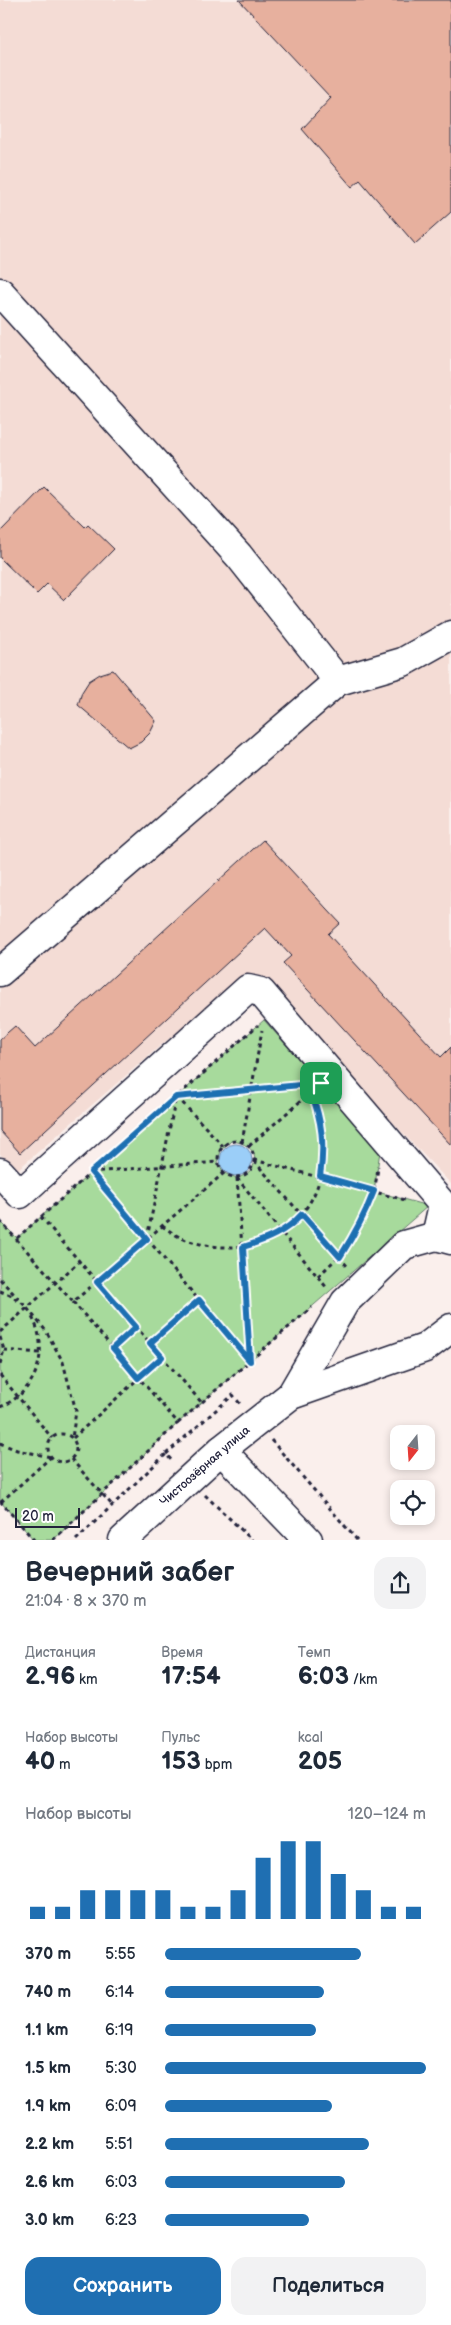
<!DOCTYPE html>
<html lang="ru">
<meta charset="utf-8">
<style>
:root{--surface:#fff;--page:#f2f2f3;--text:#1f2937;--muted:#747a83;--accent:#1f6fb2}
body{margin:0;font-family:"Balsamiq Sans",sans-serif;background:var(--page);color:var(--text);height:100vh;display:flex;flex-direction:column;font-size:19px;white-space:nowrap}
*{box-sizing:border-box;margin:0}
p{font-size:16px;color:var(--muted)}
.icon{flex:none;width:28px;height:28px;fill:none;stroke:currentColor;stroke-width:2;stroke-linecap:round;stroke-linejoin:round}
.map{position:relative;height:1540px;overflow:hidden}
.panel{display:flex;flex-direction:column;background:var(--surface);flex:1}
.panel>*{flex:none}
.needle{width:32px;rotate:197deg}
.controls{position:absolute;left:390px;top:1425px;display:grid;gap:10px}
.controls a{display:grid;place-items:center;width:45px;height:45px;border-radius:10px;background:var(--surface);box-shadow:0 2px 8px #0003;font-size:25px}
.scale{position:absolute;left:15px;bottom:12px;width:65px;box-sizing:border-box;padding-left:5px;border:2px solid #22223b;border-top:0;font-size:14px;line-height:18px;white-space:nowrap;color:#22223b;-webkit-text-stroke:4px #fff;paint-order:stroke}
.pin{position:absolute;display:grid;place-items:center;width:42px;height:42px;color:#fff;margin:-21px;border-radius:10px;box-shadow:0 2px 8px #0006}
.round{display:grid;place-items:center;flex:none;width:52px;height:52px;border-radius:15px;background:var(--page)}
.summary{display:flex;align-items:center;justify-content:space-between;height:85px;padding:0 25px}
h1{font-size:28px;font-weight:700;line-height:38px}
.figures{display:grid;grid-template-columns:repeat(3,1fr);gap:8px;height:85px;padding:5px 25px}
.figures div{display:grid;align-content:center}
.figures b{font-size:25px;font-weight:700}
.figures small{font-size:14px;font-weight:400}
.figures p{font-size:14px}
.chart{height:140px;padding:10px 25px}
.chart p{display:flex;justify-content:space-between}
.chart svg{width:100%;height:90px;margin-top:5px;stroke:var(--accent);stroke-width:6}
.button{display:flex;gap:10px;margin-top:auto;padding:10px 25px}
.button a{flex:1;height:58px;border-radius:15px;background:var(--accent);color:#fff;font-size:20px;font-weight:700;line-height:58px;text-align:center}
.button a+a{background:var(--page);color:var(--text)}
ul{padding:0 25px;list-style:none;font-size:16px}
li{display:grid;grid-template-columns:80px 60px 1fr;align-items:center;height:38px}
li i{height:12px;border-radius:6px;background:var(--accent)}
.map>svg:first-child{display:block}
.built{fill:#f4dcd5}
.green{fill:#a7da9c;stroke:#647e6c;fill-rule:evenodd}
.water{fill:#9bcef8;stroke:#6b89ac}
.building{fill:#e7b09e;stroke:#22223b}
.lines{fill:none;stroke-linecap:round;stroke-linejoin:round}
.minor-casing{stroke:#22223b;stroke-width:31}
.path{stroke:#22223b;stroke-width:3;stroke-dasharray:4 4;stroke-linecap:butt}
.minor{stroke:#fff;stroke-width:28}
.route-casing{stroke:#fff;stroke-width:10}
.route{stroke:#1f6fb2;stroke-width:6}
.labels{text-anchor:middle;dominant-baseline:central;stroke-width:4.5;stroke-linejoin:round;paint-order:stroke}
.street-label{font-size:12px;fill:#22223b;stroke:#fff}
</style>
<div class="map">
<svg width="451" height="1540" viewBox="0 0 451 1540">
<rect width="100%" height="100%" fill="#faefec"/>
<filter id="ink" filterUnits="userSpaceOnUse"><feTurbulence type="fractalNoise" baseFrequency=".02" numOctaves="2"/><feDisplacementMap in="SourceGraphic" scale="10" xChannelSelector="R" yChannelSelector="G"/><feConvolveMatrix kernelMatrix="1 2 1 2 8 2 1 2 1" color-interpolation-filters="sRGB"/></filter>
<g filter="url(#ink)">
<polygon class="built" points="0,0 451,0 451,1184 266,988 247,978 161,1045 16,1171 0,1154"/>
<path class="green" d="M 264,1020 L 380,1151 L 374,1191 L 428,1206 L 178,1423 L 53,1540 L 34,1540 L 0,1501 L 0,1221 L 17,1238 ZM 231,1141 C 260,1143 263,1171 237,1178 L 224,1173 L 218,1162 L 221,1150 Z"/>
<circle class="water" cx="236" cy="1160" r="16"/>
<g class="building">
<polygon points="239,0 451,0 451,212 415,244 360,180 352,187 302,129 331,98"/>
<polygon points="44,487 85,527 88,524 114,549 64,600 47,584 37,594 0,558 0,532"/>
<polygon points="113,670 156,721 150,733 141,742 129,748 78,705 82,692 89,681 100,674"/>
<polygon points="263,840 340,923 328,934 441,1057 451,1047 451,1145 283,963 291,956 265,928 20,1153 0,1131 0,1039 15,1026 35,1048"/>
</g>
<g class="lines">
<defs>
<g id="minor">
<polyline points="0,292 239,556 338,681"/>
<polyline points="0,972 338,681 403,662 451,635"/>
<polyline points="0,1172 20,1194 248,989 261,992 443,1205 436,1236"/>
<polyline points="291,1395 345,1302 404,1245 436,1236 451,1240"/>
<polyline points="221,1450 308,1540"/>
<polyline points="123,1540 221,1450 291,1395 425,1348 451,1328"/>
</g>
</defs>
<use href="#minor" class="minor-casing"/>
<g class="path">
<polyline points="177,1097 223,1146"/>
<polyline points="178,1097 308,1084"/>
<circle cx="236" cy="1159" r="18"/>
<polyline points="242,1142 262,1030"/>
<polyline points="249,1146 311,1092"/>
<polyline points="254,1160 405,1200"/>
<polyline points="254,1161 348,1267"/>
<polyline points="91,1172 250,1361"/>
<polyline points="91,1172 218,1162"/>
<polyline points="237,1178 250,1359"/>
<polyline points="237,1178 327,1288"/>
<polyline points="41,1217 202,1403"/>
<polyline points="0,1221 73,1302 224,1173"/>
<path d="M 162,1226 C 170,1231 179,1238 189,1241 C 219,1250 249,1250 277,1234 C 330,1203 331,1144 311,1092"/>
<polyline points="17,1238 258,1025"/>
<polyline points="147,1238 176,1097"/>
<path d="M 318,1276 C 351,1247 374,1212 378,1166"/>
<polyline points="0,1279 27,1308 46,1331 63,1362 76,1411 72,1438"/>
<polyline points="0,1291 10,1295 21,1303"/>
<polyline points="73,1302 178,1423 312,1307"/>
<polyline points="0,1332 80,1261"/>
<polyline points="0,1337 4,1350 0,1364"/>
<polyline points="150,1343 199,1300"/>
<polyline points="113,1348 136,1327"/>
<polyline points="4,1350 40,1353"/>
<polyline points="0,1375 52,1438"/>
<path d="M 0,1407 C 36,1393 51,1351 32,1317"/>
<circle cx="62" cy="1448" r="14"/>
<polyline points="73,1438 162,1357"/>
<polyline points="271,1440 357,1540"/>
<polyline points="0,1443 17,1450 51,1457"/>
<polyline points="166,1454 233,1395 241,1405"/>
<polyline points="71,1459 112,1505"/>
<polyline points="205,1495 252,1540"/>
<polyline points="0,1501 34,1540"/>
<polyline points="1,1502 51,1457"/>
<polyline points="53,1540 178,1423"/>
<polyline points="76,1540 166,1454 173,1462"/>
</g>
<use href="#minor" class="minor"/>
</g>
</g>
<g class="lines" filter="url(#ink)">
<defs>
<path id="route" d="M 321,1083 L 311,1092 C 322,1121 325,1145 320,1176 L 374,1191 C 365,1215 354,1235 340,1257 L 302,1214 C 286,1232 266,1240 243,1247 L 250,1361 L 199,1300 L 150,1343 L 162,1357 L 138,1378 L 113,1348 L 136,1327 L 97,1282 L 147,1239 L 91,1172 L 176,1097 Z"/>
</defs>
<use href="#route" class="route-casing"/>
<use href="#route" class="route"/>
</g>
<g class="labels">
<g class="street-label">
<text transform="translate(205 1466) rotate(-41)">Чистоозёрная улица</text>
</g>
</g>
</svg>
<div class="controls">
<a><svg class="needle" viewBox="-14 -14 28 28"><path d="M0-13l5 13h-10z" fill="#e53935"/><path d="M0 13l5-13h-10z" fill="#747a83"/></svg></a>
<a><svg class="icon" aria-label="locate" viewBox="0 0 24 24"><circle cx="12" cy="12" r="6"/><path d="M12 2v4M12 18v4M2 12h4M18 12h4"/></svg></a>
</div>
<div class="scale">20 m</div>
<div class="pin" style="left:321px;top:1083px;background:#1e9e55"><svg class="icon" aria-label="arrive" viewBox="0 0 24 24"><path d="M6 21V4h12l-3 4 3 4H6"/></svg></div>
</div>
<section class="panel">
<div class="summary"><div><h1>Вечерний забег</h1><p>21:04 · 8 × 370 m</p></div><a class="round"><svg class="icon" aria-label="share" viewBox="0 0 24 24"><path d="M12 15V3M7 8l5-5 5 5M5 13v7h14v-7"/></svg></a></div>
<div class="figures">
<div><p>Дистанция</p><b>2.96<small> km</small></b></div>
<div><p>Время</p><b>17:54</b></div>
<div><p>Темп</p><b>6:03<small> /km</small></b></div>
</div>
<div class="figures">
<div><p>Набор высоты</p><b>40<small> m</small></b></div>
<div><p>Пульс</p><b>153<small> bpm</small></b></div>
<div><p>kcal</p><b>205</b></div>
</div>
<div class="chart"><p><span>Набор высоты</span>120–124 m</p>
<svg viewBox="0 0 160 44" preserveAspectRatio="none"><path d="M5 44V38M15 44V38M25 44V30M35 44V30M45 44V30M55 44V30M65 44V38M75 44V38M85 44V30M95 44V14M105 44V6M115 44V6M125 44V22M135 44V30M145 44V38M155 44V38"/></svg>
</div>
<ul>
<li><b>370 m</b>5:55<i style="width:75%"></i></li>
<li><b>740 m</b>6:14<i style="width:61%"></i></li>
<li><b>1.1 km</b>6:19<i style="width:58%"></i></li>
<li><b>1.5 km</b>5:30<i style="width:100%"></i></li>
<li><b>1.9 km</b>6:09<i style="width:64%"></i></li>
<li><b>2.2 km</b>5:51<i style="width:78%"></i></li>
<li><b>2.6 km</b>6:03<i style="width:69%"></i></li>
<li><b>3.0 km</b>6:23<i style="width:55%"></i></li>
</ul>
<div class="button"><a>Сохранить</a><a>Поделиться</a></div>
</section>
